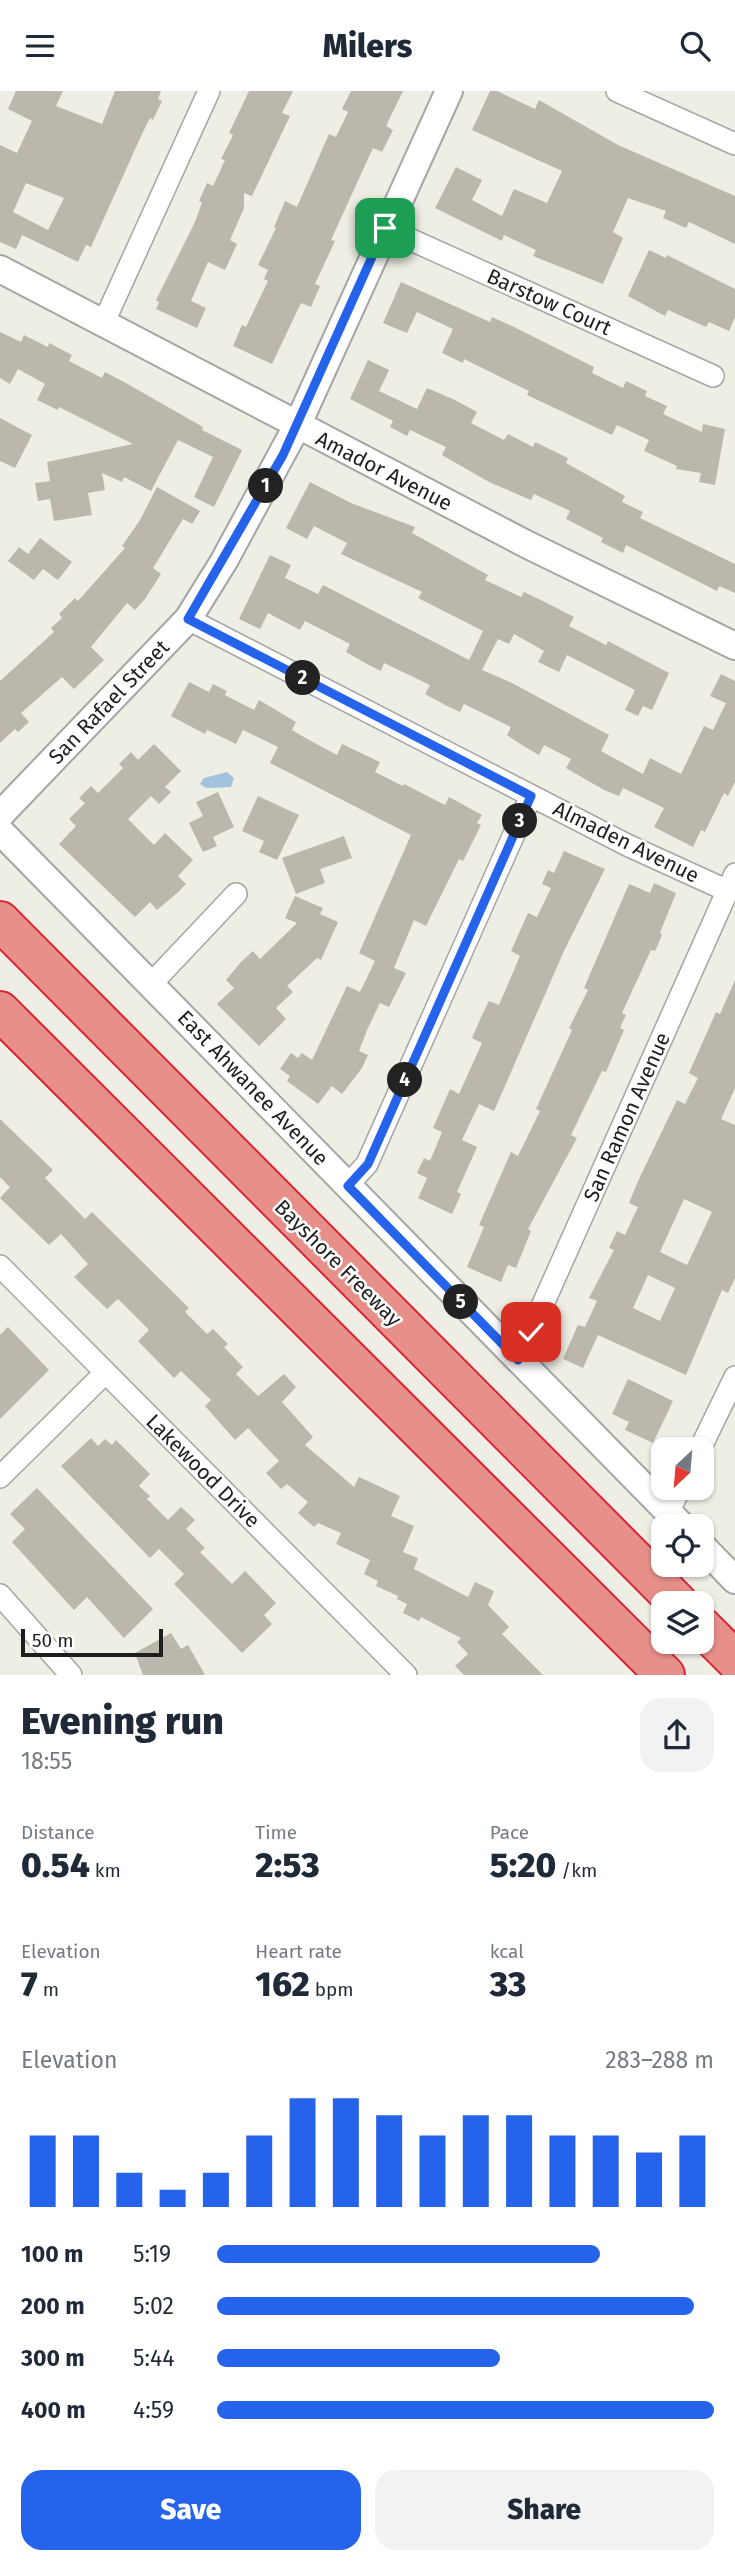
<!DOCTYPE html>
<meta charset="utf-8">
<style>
:root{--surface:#fff;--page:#f2f2f3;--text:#1f2937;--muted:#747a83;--accent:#2563eb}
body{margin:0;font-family:"Fira Sans",sans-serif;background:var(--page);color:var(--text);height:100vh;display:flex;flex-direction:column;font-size:26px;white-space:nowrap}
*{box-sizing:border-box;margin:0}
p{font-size:23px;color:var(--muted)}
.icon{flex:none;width:38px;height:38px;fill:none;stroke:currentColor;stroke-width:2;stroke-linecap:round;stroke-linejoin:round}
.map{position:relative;height:1584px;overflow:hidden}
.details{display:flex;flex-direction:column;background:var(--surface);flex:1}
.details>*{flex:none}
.needle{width:46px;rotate:206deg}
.fabs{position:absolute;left:651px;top:1346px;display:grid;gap:14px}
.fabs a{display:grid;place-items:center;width:63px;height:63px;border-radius:14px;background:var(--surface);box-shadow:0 2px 5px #0004;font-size:35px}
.scale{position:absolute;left:21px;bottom:18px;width:142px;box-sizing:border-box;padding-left:7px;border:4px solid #1e1e1e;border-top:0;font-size:19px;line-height:24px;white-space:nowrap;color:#1e1e1e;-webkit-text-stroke:5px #fff;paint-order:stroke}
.pin{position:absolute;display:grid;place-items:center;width:60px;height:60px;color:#fff;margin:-30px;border-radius:14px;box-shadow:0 4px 10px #0006}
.km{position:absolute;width:35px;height:35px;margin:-18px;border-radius:50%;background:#222;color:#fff;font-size:19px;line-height:35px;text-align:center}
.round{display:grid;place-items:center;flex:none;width:74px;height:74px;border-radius:21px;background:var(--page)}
.head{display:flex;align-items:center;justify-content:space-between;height:119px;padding:0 21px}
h1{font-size:38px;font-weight:800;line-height:52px}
.stats{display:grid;grid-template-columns:repeat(3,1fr);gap:10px;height:119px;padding:7px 21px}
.stats div{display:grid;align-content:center}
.stats b{font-size:35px;font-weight:800}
.stats small{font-size:19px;font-weight:400}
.stats p{font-size:19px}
.chart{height:196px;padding:14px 21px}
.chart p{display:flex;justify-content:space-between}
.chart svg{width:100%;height:126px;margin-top:7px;stroke:var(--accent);stroke-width:6}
.action{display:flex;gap:14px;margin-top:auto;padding:14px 21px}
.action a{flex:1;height:80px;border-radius:21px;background:var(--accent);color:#fff;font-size:28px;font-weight:800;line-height:80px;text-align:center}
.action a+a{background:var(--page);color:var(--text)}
ul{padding:0 21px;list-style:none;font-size:23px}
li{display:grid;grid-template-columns:112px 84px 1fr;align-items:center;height:52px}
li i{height:18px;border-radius:9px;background:var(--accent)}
header{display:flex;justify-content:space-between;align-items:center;height:91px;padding:0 21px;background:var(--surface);font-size:32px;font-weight:800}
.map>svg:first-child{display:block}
.water{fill:#a3c2dd}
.building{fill:#bcb7ad;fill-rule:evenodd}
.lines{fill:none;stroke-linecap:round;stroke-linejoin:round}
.minor-casing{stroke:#a5a5a5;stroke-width:24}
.tertiary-casing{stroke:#a5a5a5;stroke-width:30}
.motorway-casing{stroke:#db2335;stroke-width:42}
.minor{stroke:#fff;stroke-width:21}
.tertiary{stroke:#fff;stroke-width:26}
.motorway{stroke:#e7908a;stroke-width:38}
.route-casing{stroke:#fff;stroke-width:14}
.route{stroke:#2563eb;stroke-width:9}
.labels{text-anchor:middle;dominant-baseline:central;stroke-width:5;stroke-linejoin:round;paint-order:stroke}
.street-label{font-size:21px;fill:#1e1e1e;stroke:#fff}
</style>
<header><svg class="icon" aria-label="menu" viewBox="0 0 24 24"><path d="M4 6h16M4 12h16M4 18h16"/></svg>Milers<svg class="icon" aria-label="search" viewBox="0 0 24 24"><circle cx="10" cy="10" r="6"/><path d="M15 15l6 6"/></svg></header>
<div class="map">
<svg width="735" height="1584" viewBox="0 0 735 1584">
<rect width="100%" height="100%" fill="#efeee4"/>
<polygon class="water" points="227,681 234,687 231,696 206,697 200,693 204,687"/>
<g class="building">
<path d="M 16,0 L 63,0 L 56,15 L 102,33 L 115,0 L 161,0 L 158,8 L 162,10 L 153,29 L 150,27 L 142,43 L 91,156 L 86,154 L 78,171 L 22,144 L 16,158 L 0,151 L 0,54 L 17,62 L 32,30 L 8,18 ZM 26,92 L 64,107 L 48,139 L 13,121 Z"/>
<polygon points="249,0 293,0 282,22 290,25 252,105 244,102 244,117 230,149 237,153 225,179 208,171 191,210 206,217 197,237 156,218 159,211 156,209 195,131 202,111 199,110 207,92 213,95 225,69 221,68 233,44 229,42"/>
<polygon points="351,0 403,0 386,35 393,39 382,61 373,57 331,149 335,150 315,193 320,195 311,216 301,212 272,273 233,255 242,234 246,236 268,190 264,188 268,179 258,174 276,137 274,136 285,110 297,116 329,43 336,46 348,21 342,18"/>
<polygon points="490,0 497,0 535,18 539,9 618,54 735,105 735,153 689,131 686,137 663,127 666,120 628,107 613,141 623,147 603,193 533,165 536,159 504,144 502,150 435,117 456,76 482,89 472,109 502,125 514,98 547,112 562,80 472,39"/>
<polygon points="649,159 666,167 667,164 735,198 735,226 729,240 709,231 706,236 668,219 665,225 628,205"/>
<polygon points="401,191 490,231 492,226 514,236 594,276 592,282 623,297 626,290 647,300 645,305 667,315 663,323 702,341 703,333 725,338 715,394 699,391 701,382 676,378 677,375 644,360 649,349 617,334 612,344 527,304 529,300 464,268 463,272 442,262 453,238 417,221 407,242 383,232"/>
<polygon points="0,241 21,251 24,244 48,256 49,252 72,264 69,270 102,287 105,281 124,291 203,336 202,339 242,359 214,416 194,406 213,366 178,349 151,400 124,386 122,391 102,382 105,399 88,402 92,424 54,430 50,408 38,410 35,392 50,390 47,371 133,353 59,316 58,319 37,309 45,293 18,278 10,293 0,287"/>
<polygon points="368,269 389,279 379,300 417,318 427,297 455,309 477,321 471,332 504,349 508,343 533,356 535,351 568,367 566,372 625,405 622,411 643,421 640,427 735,473 735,502 719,495 717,500 626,454 623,462 601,451 603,447 566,428 570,420 534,403 531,409 489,391 442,364 446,356 410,339 407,345 390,336 393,330 350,308"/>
<polygon points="0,327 32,344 15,377 0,370"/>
<polygon points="310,391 351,412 415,436 412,442 488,484 485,489 521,506 524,501 545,511 574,526 569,535 606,554 608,550 669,582 652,619 643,615 638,625 625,619 635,599 567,564 559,581 538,571 544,560 514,543 509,553 498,548 482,579 510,591 609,644 601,660 643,683 650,667 681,683 704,635 713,639 726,612 710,605 721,583 735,590 735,691 728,705 724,702 705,741 701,739 693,756 654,736 664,717 623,697 619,705 604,699 566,677 571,668 544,654 539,664 525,656 507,644 511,636 464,613 460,621 447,615 425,603 430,594 384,572 381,580 367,573 346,561 350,553 305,530 300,539 268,522 260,538 239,528 270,464 291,474 285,487 318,503 323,494 469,569 483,540 418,507 422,501 341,463 347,452 314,435 307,448 286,437"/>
<polygon points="157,396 200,420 192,433 183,428 153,477 161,483 145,508 135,519 127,512 91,556 104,569 74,598 62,586 21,622 29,631 18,641 15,638 0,652 0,590 54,541 51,537 62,527 59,523 75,507 78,510 125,457 122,455 140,429"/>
<polygon points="40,447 72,471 58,489 43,478 34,489 8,470 19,456 28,463"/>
<polygon points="189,591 209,601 213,593 227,600 225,604 254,619 259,609 296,631 292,639 309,649 337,664 342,653 380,671 375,681 403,695 404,693 445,714 449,706 482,724 477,732 481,734 463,770 459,768 426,835 414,829 394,877 406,882 389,916 380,912 367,939 359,960 368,964 362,977 342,1003 332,995 318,1013 287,990 290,985 280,978 291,962 298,967 302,962 312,969 347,895 360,901 375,870 359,862 411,744 270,672 278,656 243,639 236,653 207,639 205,643 171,625"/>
<polygon points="154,653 181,680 165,696 171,701 159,713 151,705 128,728 154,754 165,742 193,769 178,785 186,793 176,803 157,819 150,811 135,826 59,753 76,735 69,728 85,712 79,707 91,695 98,702 123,677 119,673 131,661 138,669"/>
<polygon points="218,701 234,736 213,746 217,755 203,761 189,732 203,725 196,711"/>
<polygon points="258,705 299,724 277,769 259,761 264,750 242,740"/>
<polygon points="344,745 352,767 320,778 325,792 296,803 282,767"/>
<polygon points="564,760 605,778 564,860 494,1020 479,1013 462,1049 477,1056 457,1101 461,1103 452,1123 418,1107 427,1087 417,1082 424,1067 430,1070 442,1041 433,1037 450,998 459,1003 482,952 472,947 482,924 489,910 499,914 520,865 511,860 528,822 537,826 551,797 542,793 548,779 554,782"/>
<polygon points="654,792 676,802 660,842 662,844 655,860 651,859 622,922 626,924 620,937 624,939 606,981 602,980 571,1044 577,1047 528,1138 531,1140 516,1177 508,1174 501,1191 467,1176 484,1136 479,1134 511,1061 518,1065 540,1020 536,1018 572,939 569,937 588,899 584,897 629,793 650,802"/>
<polygon points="295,805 323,817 320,823 338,831 321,869 317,867 287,895 293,901 276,917 286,928 259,955 217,913 234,897 226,889 241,871 253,860 260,868 297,832 285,827"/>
<path d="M 735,889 L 735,997 L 721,1028 L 735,1034 L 735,1187 L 728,1202 L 722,1199 L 686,1284 L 598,1244 L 583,1277 L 563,1268 L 578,1234 L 585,1236 L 597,1210 L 589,1207 L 614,1159 L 609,1157 L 617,1140 L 625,1144 L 638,1116 L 629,1112 L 639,1088 L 677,1009 L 685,1013 L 698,987 L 689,982 L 716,921 L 720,923 ZM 684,1108 L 712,1121 L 687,1174 L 660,1161 ZM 648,1184 L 675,1197 L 660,1230 L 633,1217 Z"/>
<polygon points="0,1028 53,1079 45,1087 85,1128 92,1121 189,1217 185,1221 207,1243 213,1238 228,1253 224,1256 243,1276 236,1283 258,1305 284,1283 296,1296 282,1311 313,1346 305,1354 354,1396 359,1386 400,1405 391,1425 414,1435 403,1461 418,1467 414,1478 468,1506 475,1491 494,1500 488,1514 509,1536 502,1543 543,1584 464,1584 455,1575 468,1563 457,1551 461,1547 421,1526 419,1530 403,1522 407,1513 397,1508 398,1505 376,1495 378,1490 364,1483 370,1469 336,1453 341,1442 318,1432 314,1436 298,1422 308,1411 287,1393 281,1398 266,1382 279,1370 248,1337 235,1349 205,1315 211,1309 181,1280 174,1287 138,1250 149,1239 118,1208 107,1218 74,1186 88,1173 61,1143 49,1154 0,1107 10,1096 0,1086"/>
<polygon points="8,1236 49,1279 0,1328 0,1244"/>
<polygon points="628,1288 673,1310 653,1352 625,1339 629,1331 612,1323"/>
<polygon points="91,1347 98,1355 105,1348 112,1354 116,1349 150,1383 139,1395 150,1405 147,1408 168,1429 181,1416 195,1429 186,1438 205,1457 200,1461 232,1493 245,1480 276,1512 264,1524 272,1533 242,1562 174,1493 184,1483 159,1458 150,1467 61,1375"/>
<polygon points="37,1397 153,1518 124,1547 87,1506 74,1519 12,1451 25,1438 10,1423"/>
<polygon points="171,1542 181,1558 188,1554 205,1584 143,1584 135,1562"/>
</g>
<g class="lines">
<defs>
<g id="minor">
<polyline points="617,0 735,53"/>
<polyline points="385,137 713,285"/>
<polyline points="103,233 209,0"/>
<polyline points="188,528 627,754 728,800"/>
<polyline points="151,893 236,803"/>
<polyline points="347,1095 367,1073 531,705"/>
<polyline points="0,1175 406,1584"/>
<polyline points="518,1269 735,783"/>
<polyline points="700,1358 735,1286"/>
<polyline points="0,1386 105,1282"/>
<polyline points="668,1421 681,1396"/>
<polyline points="0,1504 71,1584"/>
</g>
<g id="tertiary">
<polyline points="0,178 528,454 735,555"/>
<polyline points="0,724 188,528 224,470 297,335 449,0"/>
<polyline points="0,740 682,1435"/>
<polyline points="702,1455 735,1489"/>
</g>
<g id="motorway">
<polyline points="0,830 678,1512"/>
<polyline points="0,920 665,1584"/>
<polyline points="702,1536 735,1569"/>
</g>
</defs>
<use href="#minor" class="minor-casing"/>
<use href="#tertiary" class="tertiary-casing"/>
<use href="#motorway" class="motorway-casing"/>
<use href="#minor" class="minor"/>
<use href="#tertiary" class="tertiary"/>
<use href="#motorway" class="motorway"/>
</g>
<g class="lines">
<defs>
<polyline id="route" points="385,137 283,364 188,528 531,705 368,1073 348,1095 518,1269 531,1241"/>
</defs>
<use href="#route" class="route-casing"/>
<use href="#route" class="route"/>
</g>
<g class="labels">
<g class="street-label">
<text transform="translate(549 211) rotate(24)">Barstow Court</text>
<text transform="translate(384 380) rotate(27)">Amador Avenue</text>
<text transform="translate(109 611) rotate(-46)">San Rafael Street</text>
<text transform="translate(626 751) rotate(26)">Almaden Avenue</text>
<text transform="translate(253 997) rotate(46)">East Ahwanee Avenue</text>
<text transform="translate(627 1026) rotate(-66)">San Ramon Avenue</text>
<text transform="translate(338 1172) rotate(45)">Bayshore Freeway</text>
<text transform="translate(203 1380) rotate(45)">Lakewood Drive</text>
</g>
</g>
</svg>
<div class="fabs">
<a><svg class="needle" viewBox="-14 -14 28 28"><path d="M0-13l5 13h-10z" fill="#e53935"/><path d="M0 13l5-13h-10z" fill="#747a83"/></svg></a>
<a><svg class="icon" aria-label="locate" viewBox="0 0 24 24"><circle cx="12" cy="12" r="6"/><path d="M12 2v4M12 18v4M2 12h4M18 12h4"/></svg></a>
<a><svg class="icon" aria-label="layers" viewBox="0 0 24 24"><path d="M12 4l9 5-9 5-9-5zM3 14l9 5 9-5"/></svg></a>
</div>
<div class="scale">50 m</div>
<div class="pin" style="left:385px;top:137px;background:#1e9e55"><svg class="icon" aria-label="arrive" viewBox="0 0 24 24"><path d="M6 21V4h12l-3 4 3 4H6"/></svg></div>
<div class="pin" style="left:531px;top:1241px;background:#d93025"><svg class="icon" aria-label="check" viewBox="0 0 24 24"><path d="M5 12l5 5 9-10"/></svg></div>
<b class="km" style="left:266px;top:395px">1</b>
<b class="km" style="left:303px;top:587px">2</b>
<b class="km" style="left:520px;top:730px">3</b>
<b class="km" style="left:405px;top:989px">4</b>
<b class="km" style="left:461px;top:1211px">5</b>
</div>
<section class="details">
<div class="head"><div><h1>Evening run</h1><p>18:55</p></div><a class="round"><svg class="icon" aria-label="share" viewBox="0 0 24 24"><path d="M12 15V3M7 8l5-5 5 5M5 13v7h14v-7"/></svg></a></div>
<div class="stats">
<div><p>Distance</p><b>0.54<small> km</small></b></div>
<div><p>Time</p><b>2:53</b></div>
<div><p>Pace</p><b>5:20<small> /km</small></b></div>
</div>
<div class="stats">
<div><p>Elevation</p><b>7<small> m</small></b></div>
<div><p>Heart rate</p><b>162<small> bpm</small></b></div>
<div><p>kcal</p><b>33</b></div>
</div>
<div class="chart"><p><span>Elevation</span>283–288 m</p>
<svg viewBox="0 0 160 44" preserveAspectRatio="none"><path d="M5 44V19M15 44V19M25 44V32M35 44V38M45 44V32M55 44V19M65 44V6M75 44V6M85 44V12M95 44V19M105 44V12M115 44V12M125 44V19M135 44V19M145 44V25M155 44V19"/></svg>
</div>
<ul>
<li><b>100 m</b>5:19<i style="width:77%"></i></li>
<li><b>200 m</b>5:02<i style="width:96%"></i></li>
<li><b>300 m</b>5:44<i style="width:57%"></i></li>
<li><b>400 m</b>4:59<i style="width:100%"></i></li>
</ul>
<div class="action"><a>Save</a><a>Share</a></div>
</section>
